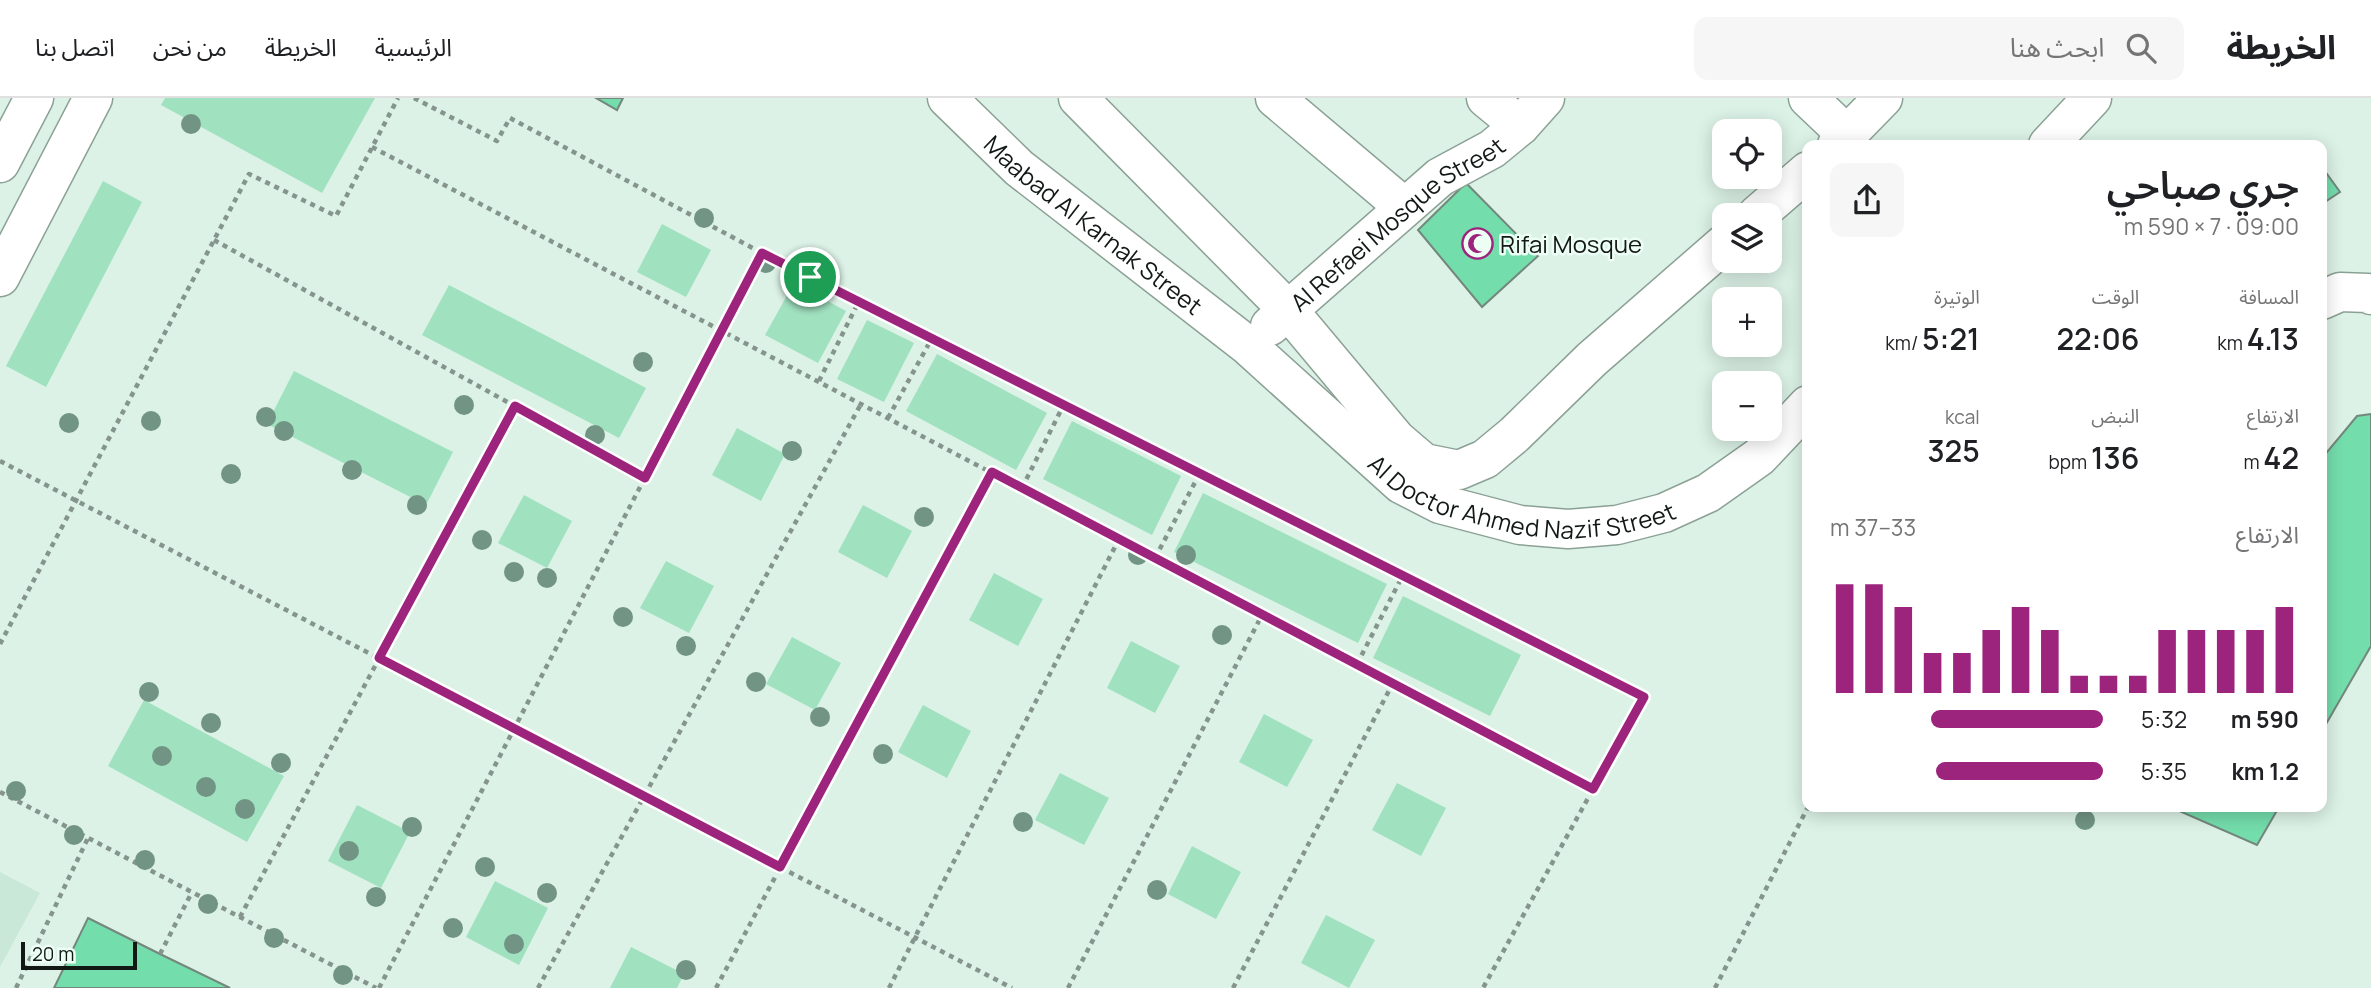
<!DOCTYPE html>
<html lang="ar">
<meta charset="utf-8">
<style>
:root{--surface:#fff;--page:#f6f6f6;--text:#202124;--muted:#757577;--line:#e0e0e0;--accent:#9d247c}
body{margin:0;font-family:Manrope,"Noto Sans Arabic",sans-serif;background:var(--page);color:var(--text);direction:rtl;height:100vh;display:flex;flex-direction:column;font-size:26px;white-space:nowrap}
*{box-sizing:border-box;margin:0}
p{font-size:23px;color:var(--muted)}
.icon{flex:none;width:38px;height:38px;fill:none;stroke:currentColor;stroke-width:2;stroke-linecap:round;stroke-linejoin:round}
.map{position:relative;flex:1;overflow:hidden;direction:ltr}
.panel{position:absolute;left:1802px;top:42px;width:525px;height:672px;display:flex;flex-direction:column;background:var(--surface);border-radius:14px;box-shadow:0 4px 18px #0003;direction:rtl}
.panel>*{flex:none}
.buttons{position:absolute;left:1712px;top:21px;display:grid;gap:14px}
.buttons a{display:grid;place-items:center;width:70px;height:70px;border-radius:14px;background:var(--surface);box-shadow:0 4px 18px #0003;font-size:35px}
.scale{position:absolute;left:21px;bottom:18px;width:116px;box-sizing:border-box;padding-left:7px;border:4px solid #121915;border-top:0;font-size:19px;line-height:24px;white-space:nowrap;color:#121915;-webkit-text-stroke:5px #edfef4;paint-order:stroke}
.pin{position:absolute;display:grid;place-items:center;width:60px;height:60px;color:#fff;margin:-30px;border:4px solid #fff;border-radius:50%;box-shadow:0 2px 7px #0007}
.round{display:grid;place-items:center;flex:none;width:74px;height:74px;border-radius:14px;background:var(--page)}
.overview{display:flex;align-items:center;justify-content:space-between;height:119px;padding:0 28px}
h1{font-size:38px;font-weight:600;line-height:52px}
.metrics{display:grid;grid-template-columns:repeat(3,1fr);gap:10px;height:119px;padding:7px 28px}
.metrics div{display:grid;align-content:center}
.metrics b{font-size:30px;font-weight:600}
.metrics small{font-size:19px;font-weight:400}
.metrics p{font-size:19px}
.chart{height:196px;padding:14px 28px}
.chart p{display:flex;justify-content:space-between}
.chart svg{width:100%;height:126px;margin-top:7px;stroke:var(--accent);stroke-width:6}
ul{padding:0 28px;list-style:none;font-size:23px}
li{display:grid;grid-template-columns:112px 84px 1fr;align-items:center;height:52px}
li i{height:18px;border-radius:9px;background:var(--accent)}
header{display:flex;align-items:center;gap:42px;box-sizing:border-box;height:98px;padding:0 35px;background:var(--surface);border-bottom:2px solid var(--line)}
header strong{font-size:33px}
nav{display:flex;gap:38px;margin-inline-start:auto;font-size:24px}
.search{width:490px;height:63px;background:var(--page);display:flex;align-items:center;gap:18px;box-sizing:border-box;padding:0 24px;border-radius:14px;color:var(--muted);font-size:26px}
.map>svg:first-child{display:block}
.built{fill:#cae8d8}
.green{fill:#a0e1c0}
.building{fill:#74ddac;stroke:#73877c;stroke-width:2}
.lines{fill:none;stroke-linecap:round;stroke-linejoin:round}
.minor-casing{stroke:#8ca195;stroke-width:41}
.major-casing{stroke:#8ca195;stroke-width:41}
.path{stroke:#85948c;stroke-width:4.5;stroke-dasharray:5 5;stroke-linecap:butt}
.minor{stroke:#fff;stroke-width:38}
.major{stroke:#fff;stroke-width:38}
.tree{fill:#719484}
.route-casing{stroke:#fff;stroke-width:14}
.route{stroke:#9d247c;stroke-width:9}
.labels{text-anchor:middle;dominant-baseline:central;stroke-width:5;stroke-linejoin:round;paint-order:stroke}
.street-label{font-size:24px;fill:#121915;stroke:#edfef4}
.poi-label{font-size:24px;fill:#121915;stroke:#edfef4;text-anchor:start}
</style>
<header>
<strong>الخريطة</strong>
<div class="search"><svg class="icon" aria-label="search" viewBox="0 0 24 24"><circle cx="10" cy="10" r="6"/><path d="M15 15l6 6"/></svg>ابحث هنا</div>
<nav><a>الرئيسية</a><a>الخريطة</a><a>من نحن</a><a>اتصل بنا</a></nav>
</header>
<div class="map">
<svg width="2371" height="890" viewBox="0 0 2371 890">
<rect width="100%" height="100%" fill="#dcf2e6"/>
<polygon class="built" points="0,774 40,795 0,869"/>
<g class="green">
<polygon points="165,0 375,0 322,95 161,7"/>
<polygon points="103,83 142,104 46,289 6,268"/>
<polygon points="662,126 711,152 686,199 637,174"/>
<polygon points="794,185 846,213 818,265 765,237"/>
<polygon points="449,187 646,290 619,340 422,237"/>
<polygon points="867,222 914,245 884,304 837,281"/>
<polygon points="937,256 1047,315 1016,372 906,313"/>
<polygon points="294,273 453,354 426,407 267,326"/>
<polygon points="1072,323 1181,378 1152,437 1043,381"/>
<polygon points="737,330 785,356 761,403 712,377"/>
<polygon points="1203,395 1387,486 1358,545 1174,454"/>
<polygon points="524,397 572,423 547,470 498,445"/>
<polygon points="863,407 912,433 887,480 838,454"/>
<polygon points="666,463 714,488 689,535 640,510"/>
<polygon points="994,475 1043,501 1018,548 969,522"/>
<polygon points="1403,498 1521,557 1490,618 1373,560"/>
<polygon points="792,539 841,565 815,612 766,586"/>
<polygon points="1131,543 1180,568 1155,615 1107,590"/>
<polygon points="144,602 284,678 247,744 108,668"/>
<polygon points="923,607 971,633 947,680 898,654"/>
<polygon points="1264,616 1313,642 1287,689 1239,664"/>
<polygon points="1060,675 1109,700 1084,747 1035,722"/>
<polygon points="1397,685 1446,710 1421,758 1372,732"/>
<polygon points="357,707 410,734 381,790 328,763"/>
<polygon points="1192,748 1241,774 1216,821 1168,796"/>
<polygon points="495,783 548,810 519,867 466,839"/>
<polygon points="1326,817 1375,842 1349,890 1301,865"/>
<polygon points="631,849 684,876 677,890 610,890"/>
</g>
<g class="building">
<polygon points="596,0 623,0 617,12"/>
<polygon points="2322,69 2340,94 2322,106"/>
<polygon points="1466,85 1538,158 1482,209 1418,132"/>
<polygon points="2371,316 2371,548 2322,633 2322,360 2357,318"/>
<polygon points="2178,709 2279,709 2257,747 2177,712"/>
<polygon points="88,820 160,856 230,890 54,890"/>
</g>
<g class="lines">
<defs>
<g id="minor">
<path id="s1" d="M 947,0 L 1019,70 L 1247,247 L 1401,386 L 1440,406 L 1520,427 L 1568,431 L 1617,427 L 1664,415 L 1708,395 L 1759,359 L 1808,307"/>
<polyline points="1078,0 1288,212 1396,341 1424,365 1459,372 1485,361 1514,337 1592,261 1724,146"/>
<polyline points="1275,0 1404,109"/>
<polyline points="1486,0 1520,28"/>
<polyline points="1808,0 1848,38"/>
<polyline points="1837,47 1883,0"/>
<polyline points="2048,47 2092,0"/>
<polyline points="1757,117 1808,73"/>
<polyline points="0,179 93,0"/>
<polyline points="2322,202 2340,194 2368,195 2371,197"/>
<path id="s2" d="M 1270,228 L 1440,79 L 1492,51 L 1520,28 L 1545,0"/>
</g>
<polyline id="major" points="0,65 34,0"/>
</defs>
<use href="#minor" class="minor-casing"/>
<use href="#major" class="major-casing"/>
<g class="path">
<polyline points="414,0 497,43 510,20 762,155 1644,599 1483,890"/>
<polyline points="372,49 1593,691"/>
<polyline points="214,142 645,380"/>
<polyline points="819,283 859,203"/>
<polyline points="888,320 932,240"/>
<polyline points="0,363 1012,890"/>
<polyline points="1022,390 1064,306"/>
<polyline points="1155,460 1200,375"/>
<polyline points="0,546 249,76 336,118 398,0"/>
<polyline points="1357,566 1403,477"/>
<polyline points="0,694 376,890"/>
<polyline points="240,819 515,308"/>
<polyline points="160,856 192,794"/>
<polyline points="16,890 88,740"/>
<polyline points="379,890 762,155"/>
<polyline points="538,890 861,306"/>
<polyline points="716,890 991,374"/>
<polyline points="889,890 1119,441"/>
<polyline points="1068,890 1262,517"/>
<polyline points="1233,890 1393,585"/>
<polyline points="1715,890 1808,709"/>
</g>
<use href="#minor" class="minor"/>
<use href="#major" class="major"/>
</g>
<g class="tree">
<circle cx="191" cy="26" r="10"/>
<circle cx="704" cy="120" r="10"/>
<circle cx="766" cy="165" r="10"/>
<circle cx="643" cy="264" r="10"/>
<circle cx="464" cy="307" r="10"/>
<circle cx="266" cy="319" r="10"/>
<circle cx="151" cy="323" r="10"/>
<circle cx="69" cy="325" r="10"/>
<circle cx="284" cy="333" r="10"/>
<circle cx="595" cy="337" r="10"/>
<circle cx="792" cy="353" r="10"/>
<circle cx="352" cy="372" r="10"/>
<circle cx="231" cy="376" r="10"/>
<circle cx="417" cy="407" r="10"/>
<circle cx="924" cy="419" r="10"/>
<circle cx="482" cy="442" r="10"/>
<circle cx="1138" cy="457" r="10"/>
<circle cx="1186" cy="457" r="10"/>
<circle cx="514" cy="474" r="10"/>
<circle cx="547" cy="480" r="10"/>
<circle cx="623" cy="519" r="10"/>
<circle cx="1222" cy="537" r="10"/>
<circle cx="686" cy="548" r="10"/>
<circle cx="756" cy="584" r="10"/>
<circle cx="149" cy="594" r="10"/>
<circle cx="820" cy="619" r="10"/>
<circle cx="211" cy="625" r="10"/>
<circle cx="883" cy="656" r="10"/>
<circle cx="162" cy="658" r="10"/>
<circle cx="281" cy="665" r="10"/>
<circle cx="206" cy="689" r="10"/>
<circle cx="16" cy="693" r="10"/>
<circle cx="245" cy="711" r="10"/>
<circle cx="2085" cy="722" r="10"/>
<circle cx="1023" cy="724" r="10"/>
<circle cx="412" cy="729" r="10"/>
<circle cx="74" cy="737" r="10"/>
<circle cx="349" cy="753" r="10"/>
<circle cx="145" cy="762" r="10"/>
<circle cx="485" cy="769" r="10"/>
<circle cx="1157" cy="792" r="10"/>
<circle cx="547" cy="795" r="10"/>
<circle cx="376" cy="799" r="10"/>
<circle cx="208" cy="806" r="10"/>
<circle cx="453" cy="830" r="10"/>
<circle cx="274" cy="840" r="10"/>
<circle cx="514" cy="846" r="10"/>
<circle cx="686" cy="872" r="10"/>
<circle cx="343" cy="877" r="10"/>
</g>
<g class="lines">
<defs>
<polygon id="route" points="762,155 1644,599 1593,691 992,374 780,769 379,560 515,308 645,380"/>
</defs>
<use href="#route" class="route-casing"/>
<use href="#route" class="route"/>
</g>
<defs>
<symbol id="mosque-ring" viewBox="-11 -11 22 22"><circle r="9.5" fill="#edfef4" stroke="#9d247c" stroke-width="1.5"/><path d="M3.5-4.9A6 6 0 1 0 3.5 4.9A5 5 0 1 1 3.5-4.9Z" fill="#9d247c"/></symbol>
</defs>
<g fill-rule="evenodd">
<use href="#mosque-ring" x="1460" y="128" width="35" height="35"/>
</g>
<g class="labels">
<g class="street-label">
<text stroke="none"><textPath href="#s2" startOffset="164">Al Refaei Mosque Street</textPath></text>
<text stroke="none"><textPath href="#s1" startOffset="194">Maabad Al Karnak Street</textPath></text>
<text stroke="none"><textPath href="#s1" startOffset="719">Al Doctor Ahmed Nazif Street</textPath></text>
</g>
<g class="poi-label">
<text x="1500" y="145">Rifai Mosque</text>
</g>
</g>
</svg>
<div class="buttons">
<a><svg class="icon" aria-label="locate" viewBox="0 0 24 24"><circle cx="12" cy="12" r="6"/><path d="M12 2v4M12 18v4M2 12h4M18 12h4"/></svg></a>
<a><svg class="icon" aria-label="layers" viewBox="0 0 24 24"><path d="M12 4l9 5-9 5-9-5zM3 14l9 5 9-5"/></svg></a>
<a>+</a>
<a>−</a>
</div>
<div class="scale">20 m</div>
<div class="pin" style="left:810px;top:179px;background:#1e9e55"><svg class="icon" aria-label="arrive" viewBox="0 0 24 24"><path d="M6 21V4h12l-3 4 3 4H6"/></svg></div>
<section class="panel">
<div class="overview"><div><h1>جري صباحي</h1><p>09:00 · 7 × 590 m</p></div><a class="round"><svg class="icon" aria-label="share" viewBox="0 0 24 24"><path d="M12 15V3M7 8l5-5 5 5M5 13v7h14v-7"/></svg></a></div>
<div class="metrics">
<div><p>المسافة</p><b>4.13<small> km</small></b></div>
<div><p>الوقت</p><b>22:06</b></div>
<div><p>الوتيرة</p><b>5:21<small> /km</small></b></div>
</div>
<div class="metrics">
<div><p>الارتفاع</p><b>42<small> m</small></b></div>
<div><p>النبض</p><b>136<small> bpm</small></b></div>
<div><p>kcal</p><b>325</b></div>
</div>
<div class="chart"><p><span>الارتفاع</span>33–37 m</p>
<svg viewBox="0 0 160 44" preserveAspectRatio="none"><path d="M5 44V6M15 44V6M25 44V14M35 44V30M45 44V30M55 44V22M65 44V14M75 44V22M85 44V38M95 44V38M105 44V38M115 44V22M125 44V22M135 44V22M145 44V22M155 44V14"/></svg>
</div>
<ul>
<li><b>590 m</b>5:32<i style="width:63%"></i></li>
<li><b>1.2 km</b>5:35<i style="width:61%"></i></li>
</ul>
</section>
</div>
